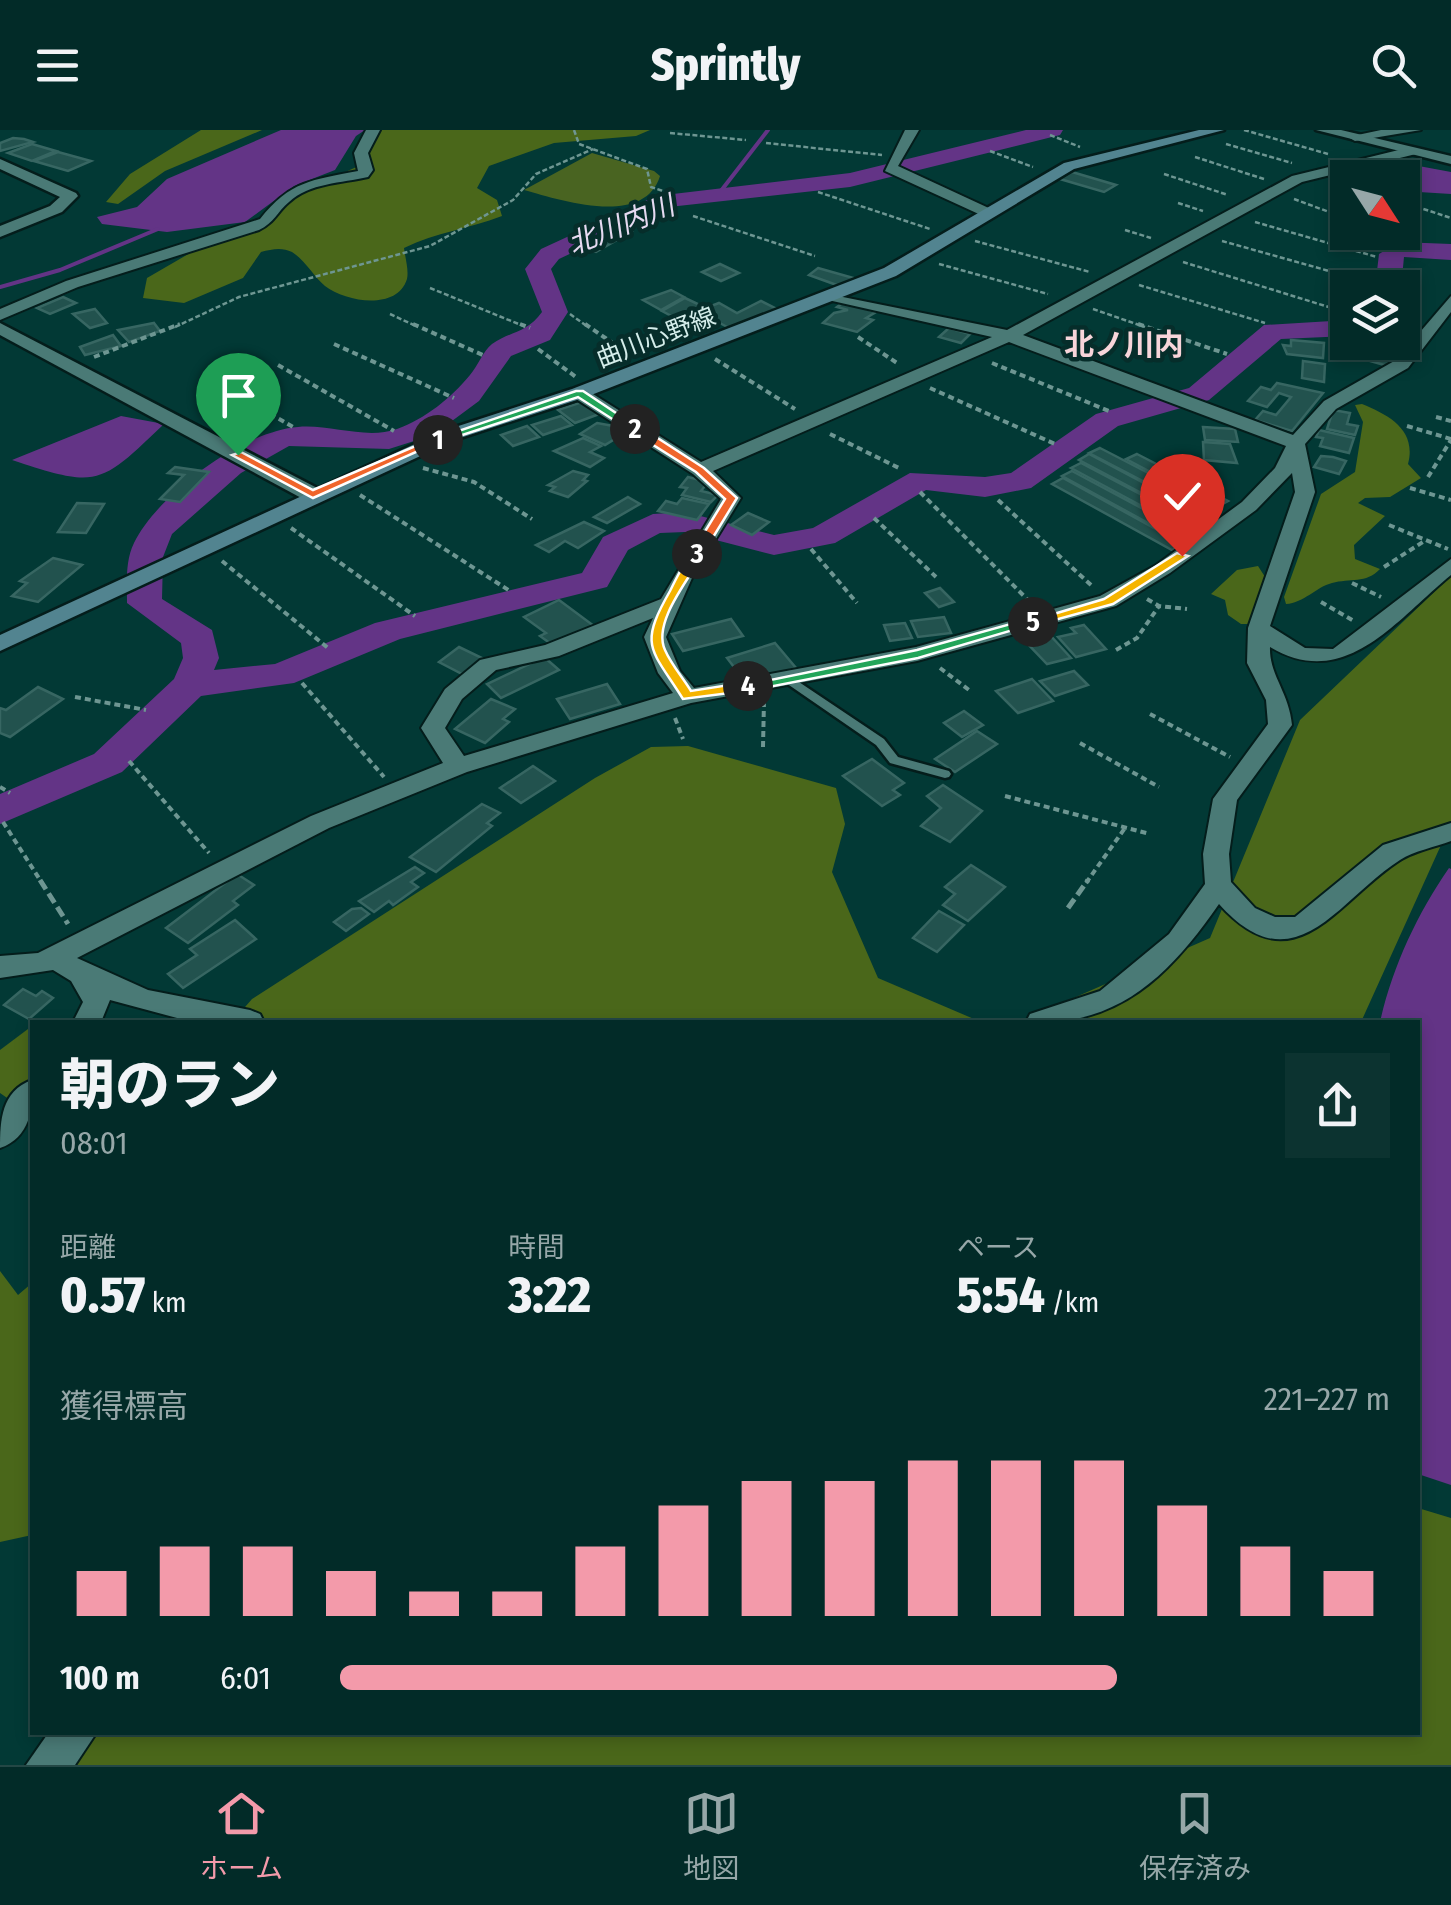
<!DOCTYPE html>
<html lang="ja">
<meta charset="utf-8">
<style>
:root{--surface:#022b28;--page:#0c3330;--text:#f1f3f6;--muted:#96a7a8;--line:#234745;--accent:#f39aaa}
body{margin:0;font-family:"Fira Sans Condensed","Noto Sans JP",sans-serif;background:var(--page);color:var(--text);height:100vh;display:flex;flex-direction:column;font-size:38px;white-space:nowrap}
*{box-sizing:border-box;margin:0}
p{font-size:32px;color:var(--muted)}
.icon{flex:none;width:55px;height:55px;fill:none;stroke:currentColor;stroke-width:2;stroke-linecap:round;stroke-linejoin:round}
.map{position:relative;flex:1;overflow:hidden}
.drawer{position:absolute;left:30px;top:890px;width:1390px;height:715px;display:flex;flex-direction:column;background:var(--surface);border-radius:0px;box-shadow:0 5px 15px #0003,0 0 0 2px var(--line)}
.drawer>*{flex:none}
.needle{width:65px;rotate:126deg}
.tools{position:absolute;left:1330px;top:30px;display:grid;gap:20px}
.tools a{display:grid;place-items:center;width:90px;height:90px;border-radius:0px;background:var(--surface);box-shadow:0 5px 15px #0003,0 0 0 2px var(--line);font-size:50px}
.pin{position:absolute;display:grid;place-items:center;width:85px;height:85px;color:#fff;margin:-102px -42px;border-radius:50% 50% 50% 0;rotate:-45deg;box-shadow:0 0 10px #0007}
.pin .icon{rotate:45deg}
.km{position:absolute;width:50px;height:50px;margin:-25px;border-radius:50%;background:#222;color:#fff;font-size:28px;line-height:50px;text-align:center}
.round{display:grid;place-items:center;flex:none;width:105px;height:105px;border-radius:0px;background:var(--page)}
.headline{display:flex;align-items:center;justify-content:space-between;height:170px;padding:0 30px}
h1{font-size:55px;font-weight:800;line-height:75px}
.figures{display:grid;grid-template-columns:repeat(3,1fr);gap:15px;height:170px;padding:10px 30px}
.figures div{display:grid;align-content:center}
.figures b{font-size:50px;font-weight:800}
.figures small{font-size:28px;font-weight:400}
.figures p{font-size:28px}
.chart{height:280px;padding:20px 30px}
.chart p{display:flex;justify-content:space-between}
.chart svg{width:100%;height:180px;margin-top:10px;stroke:var(--accent);stroke-width:6}
ul{padding:0 30px;list-style:none;font-size:32px}
li{display:grid;grid-template-columns:160px 120px 1fr;align-items:center;height:75px}
li i{height:25px;border-radius:12px;background:var(--accent)}
header{display:flex;justify-content:space-between;align-items:center;height:130px;padding:0 30px;background:var(--surface);font-size:45px;font-weight:800}
.tab-bar{display:flex;justify-content:space-around;align-items:center;height:140px;border-top:2px solid var(--line);background:var(--surface);font-size:28px;color:var(--muted)}
.tab-bar a{display:grid;justify-items:center;gap:5px}
.tab-bar .active{color:var(--accent)}
.map>svg:first-child{display:block}
.green{fill:#496421}
.forest{fill:#4a671a}
.water{fill:#633486}
.lines{fill:none;stroke-linecap:round;stroke-linejoin:round}
.stream{stroke:#633486;stroke-width:4}
.river{fill:#633486;fill-rule:evenodd}
.building{fill:#22524e;stroke:#376662;stroke-width:2.5}
.service-casing{stroke:#041d1b;stroke-width:5}
.minor-casing{stroke:#041d1b;stroke-width:4}
.tertiary-casing{stroke:#041d1b;stroke-width:5}
.secondary-casing{stroke:#041d1b;stroke-width:5}
.path-far2{stroke:#6e9692;stroke-width:2.5;stroke-dasharray:5 2.5;stroke-linecap:butt}
.path-far1{stroke:#6e9692;stroke-width:4;stroke-dasharray:6 4;stroke-linecap:butt}
.path{stroke:#6e9692;stroke-width:5;stroke-dasharray:11 5;stroke-linecap:butt}
.service{fill:#4a7a76;fill-rule:evenodd}
.minor{fill:#4a7a76;fill-rule:evenodd}
.tertiary{fill:#4a7a76;fill-rule:evenodd}
.secondary{fill:#528490;fill-rule:evenodd}
.split-1{fill:#f0652b;stroke:#fff;stroke-width:2.5}
.split-2{fill:#22a559;stroke:#fff;stroke-width:2.5}
.split-3{fill:#f0652b;stroke:#fff;stroke-width:2.5}
.split-4{fill:#f5b400;stroke:#fff;stroke-width:2.5}
.split-5{fill:#22a559;stroke:#fff;stroke-width:2.5}
.split-6{fill:#f5b400;stroke:#fff;stroke-width:2.5}
.labels{text-anchor:middle;dominant-baseline:central;stroke-width:9;stroke-linejoin:round;paint-order:stroke}
.far-street-label{font-size:25px;fill:#d4edea;stroke:#062d2a}
.far-water-label{font-size:28px;font-style:italic;fill:#e6daf1;stroke:#062d2a}
.far-quarter-label{font-size:30px;font-weight:bold;fill:#f8d5da;stroke:#062d2a}
</style>
<header><svg class="icon" aria-label="menu" viewBox="0 0 24 24"><path d="M4 6h16M4 12h16M4 18h16"/></svg>Sprintly<svg class="icon" aria-label="search" viewBox="0 0 24 24"><circle cx="10" cy="10" r="6"/><path d="M15 15l6 6"/></svg></header>
<div class="map">
<svg width="1451" height="1635" viewBox="0 0 1451 1635">
<rect width="100%" height="100%" fill="#023935"/>
<path class="green" d="M 592,23 L 654,41 L 660,46 C 644,98 560,70 524,60 Z"/>
<g class="forest">
<polygon points="201,0 262,0 165,41 118,74 106,72 130,44"/>
<path d="M 380,0 L 650,0 L 636,6 L 554,13 L 489,36 L 477,58 L 497,70 L 502,86 C 468,99 437,102 404,118 C 405,127 409,140 407,149 C 397,181 346,172 325,156 C 314,147 305,130 292,122 C 282,117 272,119 261,122 L 243,148 L 184,173 L 143,168 L 147,148 L 197,119 L 260,93 L 309,58 L 361,35 Z"/>
<path d="M 1362,274 C 1389,285 1417,300 1408,334 L 1421,348 L 1390,367 L 1365,368 L 1358,373 L 1385,386 L 1354,415 L 1355,429 L 1380,439 C 1366,454 1350,448 1332,453 C 1316,457 1304,473 1286,474 L 1284,467 L 1321,364 L 1355,342 L 1363,292 L 1355,275 Z"/>
<polygon points="1258,436 1267,450 1252,494 1241,494 1228,485 1225,470 1211,464 1237,440"/>
<polygon points="1451,446 1451,693 1361,892 1019,892 1210,808 1300,590"/>
<polygon points="688,616 836,658 845,694 832,742 878,848 981,892 232,892 252,869 595,648 651,617"/>
<polygon points="32,896 32,978 26,981 0,963 0,920"/>
<polygon points="0,1141 18,1165 32,1153 32,1405 0,1412"/>
<polygon points="1418,1378 1451,1388 1451,1635 57,1635 89,1602 1418,1602"/>
</g>
<g class="water">
<polygon points="281,0 365,0 356,6 335,40 294,56 245,92 167,102 102,94 97,87 137,77 167,49"/>
<polygon points="1408,34 1451,42 1451,64 1403,61 1402,48 1342,47 1367,36"/>
<path d="M 121,286 L 164,294 C 100,355 99,359 12,330 Z"/>
<path d="M 1449,738 L 1451,739 L 1451,1355 L 1418,1344 L 1418,892 L 1380,892 C 1392,838 1417,784 1449,738 Z"/>
</g>
<g class="lines">
<g class="stream">
<polyline points="717,66 768,0"/>
<polyline points="0,157 60,140 158,99"/>
</g>
<g class="river">
<path d="M 1026,0 L 1063,0 L 1060,5 L 850,57 L 669,77 L 559,129 L 551,139 L 568,182 L 550,210 L 511,226 L 479,271 L 433,305 L 389,319 L 289,316 L 241,343 L 172,404 L 163,427 L 162,469 L 212,500 L 219,528 L 214,540 L 275,534 L 375,493 L 582,443 L 603,407 L 653,384 L 685,382 L 774,405 L 813,398 L 910,343 L 985,347 L 1011,343 L 1096,284 L 1189,258 L 1264,195 L 1348,190 L 1348,206 L 1281,209 L 1209,270 L 1118,296 L 1031,358 L 985,367 L 926,360 L 835,413 L 774,425 L 685,402 L 660,403 L 628,420 L 607,457 L 400,509 L 294,553 L 201,566 L 122,642 L 0,694 L 0,664 L 94,624 L 174,549 L 183,528 L 181,513 L 127,473 C 127,453 125,431 134,413 C 158,364 243,301 298,297 C 330,294 366,310 397,299 C 425,289 451,268 470,245 C 478,236 483,221 492,214 C 511,201 527,203 542,182 L 525,139 L 541,119 L 656,66 L 850,43 Z"/>
<polygon points="1399,112 1451,114 1451,130 1404,127 1401,158 1375,158 1379,124"/>
</g>
</g>
<g class="building">
<polygon points="13,8 24,9 33,12 0,21 0,13"/>
<polygon points="32,14 56,21 32,31 8,23"/>
<polygon points="58,22 91,31 68,41 34,31"/>
<polygon points="1072,42 1116,55 1104,62 1060,49"/>
<polygon points="617,98 631,102 596,122 581,118"/>
<polygon points="720,134 739,143 721,151 702,142"/>
<polygon points="818,138 857,149 845,158 809,145"/>
<polygon points="671,160 684,167 661,180 643,170"/>
<polygon points="63,167 76,173 50,184 37,178"/>
<polygon points="685,168 706,178 719,173 737,183 761,171 781,181 733,200 695,180 687,183 697,188 685,193 662,181"/>
<polygon points="844,172 876,182 866,188 873,190 857,202 823,193 834,183 848,180 837,177"/>
<polygon points="95,179 107,193 90,198 73,184"/>
<polygon points="154,193 160,201 129,212 118,200"/>
<polygon points="949,198 970,204 961,213 939,207"/>
<polygon points="1402,200 1415,203 1388,236 1370,231 1389,216 1377,212 1402,212"/>
<polygon points="113,205 121,216 85,225 80,217"/>
<polygon points="1291,210 1324,213 1323,228 1287,224 1283,215 1291,216"/>
<polygon points="1303,231 1325,234 1324,252 1302,248"/>
<polygon points="1277,253 1323,263 1292,301 1255,290 1263,281 1276,285 1291,267 1279,263 1267,277 1248,271 1261,257 1271,260"/>
<polygon points="582,272 602,283 575,293 558,280"/>
<polygon points="1333,280 1350,283 1347,294 1358,296 1355,305 1327,299"/>
<polygon points="561,286 572,295 543,305 532,295"/>
<polygon points="597,293 624,298 618,302 623,304 605,315 580,304"/>
<polygon points="527,296 539,307 513,316 501,305"/>
<polygon points="1203,297 1235,299 1238,312 1205,310"/>
<polygon points="1319,300 1354,308 1349,323 1320,316 1323,308 1316,307"/>
<polygon points="583,308 601,316 590,322 604,328 590,337 554,321"/>
<polygon points="1203,312 1230,314 1237,333 1204,330"/>
<polygon points="1100,318 1218,379 1208,385 1089,323"/>
<polygon points="1089,324 1208,387 1198,393 1079,330"/>
<polygon points="1137,324 1228,371 1217,377 1126,329"/>
<polygon points="1321,326 1333,327 1346,331 1339,344 1314,337"/>
<polygon points="1081,333 1201,396 1190,402 1071,338"/>
<polygon points="175,337 209,342 180,372 160,369 184,345 168,343"/>
<polygon points="573,341 588,345 583,350 587,351 568,367 550,361 555,357 548,355"/>
<polygon points="1072,341 1192,405 1181,411 1062,346"/>
<polygon points="688,347 708,352 701,361 718,365 711,372 682,365 687,358 680,357"/>
<polygon points="1063,348 1183,414 1172,420 1052,354"/>
<polygon points="628,367 640,374 607,393 594,387"/>
<polygon points="682,368 709,374 697,390 658,381 666,371 677,374"/>
<polygon points="77,373 104,374 86,403 58,402"/>
<polygon points="748,383 769,392 752,405 731,395"/>
<polygon points="584,392 604,401 578,418 565,411 549,422 536,415"/>
<polygon points="53,428 82,435 38,472 12,466 27,453 20,451"/>
<polygon points="940,458 954,472 939,477 925,463"/>
<polygon points="559,470 594,496 554,516 540,506 546,503 524,487"/>
<polygon points="944,487 951,503 918,507 911,491"/>
<polygon points="731,489 743,506 683,521 672,504"/>
<polygon points="905,493 912,508 890,511 884,495"/>
<polygon points="1084,495 1106,519 1076,527 1058,507 1076,503 1071,498"/>
<polygon points="1050,505 1071,528 1047,534 1026,512"/>
<polygon points="775,513 796,538 747,554 727,528"/>
<polygon points="459,517 482,528 462,544 439,532"/>
<polygon points="544,527 559,540 501,568 487,554"/>
<polygon points="1074,541 1088,555 1055,566 1040,551"/>
<polygon points="1032,549 1053,571 1018,583 996,561"/>
<polygon points="607,554 620,574 570,589 557,569"/>
<polygon points="38,557 63,569 10,607 0,603 0,578 6,580"/>
<polygon points="491,569 515,579 503,589 509,592 485,613 455,599"/>
<polygon points="964,581 983,595 962,607 944,593"/>
<polygon points="977,601 997,614 955,642 935,629"/>
<polygon points="872,629 904,653 893,660 900,665 882,676 843,646"/>
<polygon points="533,636 555,651 521,673 500,658"/>
<polygon points="943,655 982,681 950,712 921,696 941,678 927,666"/>
<polygon points="482,674 500,683 487,693 492,696 436,742 410,727"/>
<polygon points="971,735 1005,757 968,791 943,775 955,764 945,757"/>
<polygon points="415,737 424,743 411,752 418,757 393,775 389,771 374,782 359,771"/>
<polygon points="237,744 254,755 233,771 238,775 188,813 166,798"/>
<polygon points="361,778 369,784 346,801 334,792 352,779"/>
<polygon points="939,781 964,795 937,822 913,808"/>
<polygon points="235,790 256,809 183,858 168,844 197,825 190,819"/>
<polygon points="23,859 36,866 42,861 53,868 29,889 4,875"/>
</g>
<g class="lines">
<defs>
<polygon id="service" points="790,546 884,609 898,627 949,641 951,644 949,647 945,648 890,633 876,615 786,553 786,547"/>
<g id="minor">
<path d="M 366,0 L 380,0 L 368,23 L 373,40 L 368,47 C 342,53 309,53 289,72 C 277,82 274,93 259,100 L 78,157 L 0,190 L 0,179 L 66,151 L 260,89 C 290,51 312,50 358,41 L 354,23 Z"/>
<polygon points="905,0 919,0 898,36 993,80 993,86 983,86 885,41"/>
<polygon points="1381,0 1421,0 1355,11 1348,7"/>
<path d="M 1411,17 L 1416,24 L 1302,52 L 1023,205 L 1293,305 L 1324,271 L 1396,230 L 1451,166 L 1451,182 L 1408,238 L 1336,279 L 1305,314 L 1315,362 L 1270,496 L 1305,518 L 1333,519 L 1451,429 L 1451,445 C 1396,490 1345,562 1270,517 C 1269,545 1289,562 1292,595 L 1237,670 L 1229,724 L 1231,752 L 1255,778 L 1275,787 L 1295,787 L 1383,715 L 1451,693 L 1451,711 C 1435,717 1414,721 1400,730 C 1338,769 1295,859 1219,774 C 1170,845 1117,898 1026,892 L 1030,884 L 1100,861 L 1169,804 L 1205,754 L 1203,724 L 1213,669 L 1268,594 L 1266,570 L 1247,533 L 1248,498 L 1295,362 L 1292,343 L 1256,380 L 1170,443 L 1116,476 L 917,531 L 691,573 L 467,642 L 329,698 L 77,828 L 148,860 L 250,880 L 260,884 L 264,892 L 192,892 L 110,870 L 101,892 L 73,892 L 83,872 L 71,851 L 53,840 L 0,848 L 0,826 L 38,823 L 311,686 L 443,633 L 421,598 L 445,559 L 480,530 L 545,515 L 661,469 L 721,369 L 693,344 L 573,267 L 573,259 L 585,259 L 701,332 L 992,207 L 828,170 L 828,164 L 1007,200 L 1292,46 ZM 1009,212 L 1286,316 L 1275,338 L 1242,372 L 1156,435 L 1100,466 L 916,517 L 694,558 L 680,541 L 666,507 L 692,448 L 741,368 L 713,341 ZM 653,488 L 644,507 L 658,543 L 673,563 L 464,626 L 445,598 L 462,569 L 496,540 L 559,526 Z"/>
<path d="M 32,950 C 34,977 30,1008 0,1018 C 0,991 1,961 32,950 Z"/>
<polygon points="49,1602 97,1602 75,1635 26,1635"/>
</g>
<g id="tertiary">
<polygon points="1316,0 1341,0 1451,26 1451,34"/>
<polygon points="0,29 76,63 78,66 62,82 0,107 0,96 50,76 60,67 0,39"/>
<polygon points="0,193 321,360 324,365 313,371 305,370 0,205"/>
</g>
<polygon id="secondary" points="1199,0 1224,0 1074,39 896,146 586,267 457,309 0,521 0,505 443,301 572,259 884,138 1064,33"/>
</defs>
<use href="#service" class="service-casing"/>
<use href="#minor" class="minor-casing"/>
<use href="#tertiary" class="tertiary-casing"/>
<use href="#secondary" class="secondary-casing"/>
<g class="path-far2">
<polyline points="574,0 579,14 647,39 651,57 663,61"/>
<polyline points="1244,0 1328,24"/>
<polyline points="670,3 746,10"/>
<polyline points="1050,5 1080,17"/>
<polyline points="766,13 882,25"/>
<polyline points="1226,14 1292,33"/>
<polyline points="990,21 1033,37"/>
<polyline points="1195,27 1264,49"/>
<polyline points="1164,44 1228,65"/>
<polyline points="818,62 930,99"/>
<polyline points="1294,69 1348,89"/>
<polyline points="1402,72 1451,88"/>
<polyline points="1178,73 1203,81"/>
<polyline points="693,86 815,126"/>
<polyline points="1255,92 1377,127"/>
<polyline points="1125,100 1151,108"/>
<polyline points="1387,102 1416,113"/>
<polyline points="975,111 1090,142"/>
<polyline points="1222,111 1379,155"/>
<polyline points="1183,132 1348,183"/>
<polyline points="939,134 1048,164"/>
<polyline points="1139,155 1265,193"/>
<polyline points="430,158 526,197"/>
<polyline points="1093,179 1145,197"/>
<polyline points="390,184 418,197"/>
<polyline points="570,184 588,197"/>
<polyline points="175,197 239,167 430,116 513,70 536,44 593,19"/>
</g>
<g class="path-far1">
<polyline points="413,194 485,226"/>
<polyline points="520,194 530,198"/>
<polyline points="585,194 630,225"/>
<polyline points="1138,194 1227,224"/>
<polyline points="858,207 897,233"/>
<polyline points="334,214 454,268"/>
<polyline points="538,219 576,247"/>
<polyline points="94,227 180,194"/>
<polyline points="715,229 795,279"/>
<polyline points="992,233 1109,281"/>
<polyline points="278,235 394,301"/>
<polyline points="218,254 295,298"/>
<polyline points="930,258 1055,314"/>
<polyline points="1436,287 1451,291"/>
<polyline points="1407,296 1451,309"/>
<polyline points="830,304 899,338"/>
<polyline points="423,338 474,352 532,389"/>
<polyline points="1428,347 1451,310"/>
<polyline points="1410,358 1451,370"/>
<polyline points="920,362 1031,473"/>
<polyline points="360,365 510,461"/>
<polyline points="998,370 1091,455"/>
<polyline points="874,388 936,447"/>
<polyline points="1389,395 1448,419"/>
<polyline points="291,398 415,486"/>
<polyline points="811,419 857,473"/>
<polyline points="222,431 328,518"/>
<polyline points="1384,437 1426,410"/>
<polyline points="1352,453 1381,467"/>
<polyline points="1147,469 1159,476 1187,479"/>
<polyline points="1321,472 1354,491"/>
<polyline points="1116,520 1137,508 1159,476"/>
<polyline points="940,538 969,560"/>
<polyline points="302,553 384,647"/>
<polyline points="75,567 146,580"/>
<polyline points="1150,584 1230,627"/>
<polyline points="675,588 683,609"/>
<polyline points="1080,613 1159,657"/>
<polyline points="763,617 764,570"/>
<polyline points="129,631 209,723"/>
<polyline points="0,657 10,663"/>
<polyline points="1005,666 1150,704"/>
<polyline points="3,692 42,753"/>
<polyline points="1086,753 1125,698"/>
</g>
<g class="path">
<polyline points="40,750 68,794"/>
<polyline points="1068,778 1088,750"/>
</g>
<use href="#service" class="service"/>
<use href="#minor" class="minor"/>
<use href="#tertiary" class="tertiary"/>
<use href="#secondary" class="secondary"/>
</g>
<polygon class="split-1" points="434,308 443,310 313,368 232,325 241,322 313,360"/>
<polygon class="split-2" points="576,261 583,261 640,299 631,301 578,267 441,312 432,310"/>
<polygon class="split-3" points="631,296 639,296 704,338 737,368 701,427 691,424 725,369 696,342 631,301"/>
<path class="split-4" d="M 697,421 L 703,424 C 690,448 652,492 665,520 C 671,534 683,548 691,561 L 748,552 L 753,560 L 683,569 C 651,518 638,517 670,461 C 677,447 685,429 697,421 Z"/>
<polygon class="split-5" points="1029,489 1040,492 918,528 748,561 741,556 917,520"/>
<polygon class="split-6" points="1177,423 1188,426 1113,474 1033,496 1027,492 1104,469"/>
<g class="labels">
<g class="far-street-label">
<text transform="translate(656 208) rotate(-21)">曲川心野線</text>
</g>
<g class="far-water-label">
<text transform="translate(621 95) rotate(-22)">北川内川</text>
</g>
<g class="far-quarter-label">
<text x="1124" y="215">北ノ川内</text>
</g>
</g>
</svg>
<div class="tools">
<a><svg class="needle" viewBox="-14 -14 28 28"><path d="M0-13l5 13h-10z" fill="#e53935"/><path d="M0 13l5-13h-10z" fill="#96a7a8"/></svg></a>
<a><svg class="icon" aria-label="layers" viewBox="0 0 24 24"><path d="M12 4l9 5-9 5-9-5zM3 14l9 5 9-5"/></svg></a>
</div>
<div class="pin" style="left:238px;top:325px;background:#1e9e55"><svg class="icon" aria-label="arrive" viewBox="0 0 24 24"><path d="M6 21V4h12l-3 4 3 4H6"/></svg></div>
<div class="pin" style="left:1182px;top:426px;background:#d93025"><svg class="icon" aria-label="check" viewBox="0 0 24 24"><path d="M5 12l5 5 9-10"/></svg></div>
<b class="km" style="left:438px;top:310px">1</b>
<b class="km" style="left:635px;top:299px">2</b>
<b class="km" style="left:697px;top:424px">3</b>
<b class="km" style="left:748px;top:556px">4</b>
<b class="km" style="left:1033px;top:492px">5</b>
<section class="drawer">
<div class="headline"><div><h1>朝のラン</h1><p>08:01</p></div><a class="round"><svg class="icon" aria-label="share" viewBox="0 0 24 24"><path d="M12 15V3M7 8l5-5 5 5M5 13v7h14v-7"/></svg></a></div>
<div class="figures">
<div><p>距離</p><b>0.57<small> km</small></b></div>
<div><p>時間</p><b>3:22</b></div>
<div><p>ペース</p><b>5:54<small> /km</small></b></div>
</div>
<div class="chart"><p><span>獲得標高</span>221–227 m</p>
<svg viewBox="0 0 160 44" preserveAspectRatio="none"><path d="M5 44V33M15 44V27M25 44V27M35 44V33M45 44V38M55 44V38M65 44V27M75 44V17M85 44V11M95 44V11M105 44V6M115 44V6M125 44V6M135 44V17M145 44V27M155 44V33"/></svg>
</div>
<ul>
<li><b>100 m</b>6:01<i style="width:74%"></i></li>
</ul>
</section>
</div>
<nav class="tab-bar">
<a class="active"><svg class="icon" aria-label="home" viewBox="0 0 24 24"><path d="M3 11l9-7 9 7M6 9v11h12V9"/></svg>ホーム</a>
<a><svg class="icon" aria-label="map" viewBox="0 0 24 24"><path d="M3 6l6-2 6 2 6-2v14l-6 2-6-2-6 2zM9 4v14M15 6v14"/></svg>地図</a>
<a><svg class="icon" aria-label="saved" viewBox="0 0 24 24"><path d="M7 4h10v16l-5-4-5 4z"/></svg>保存済み</a>
</nav>
